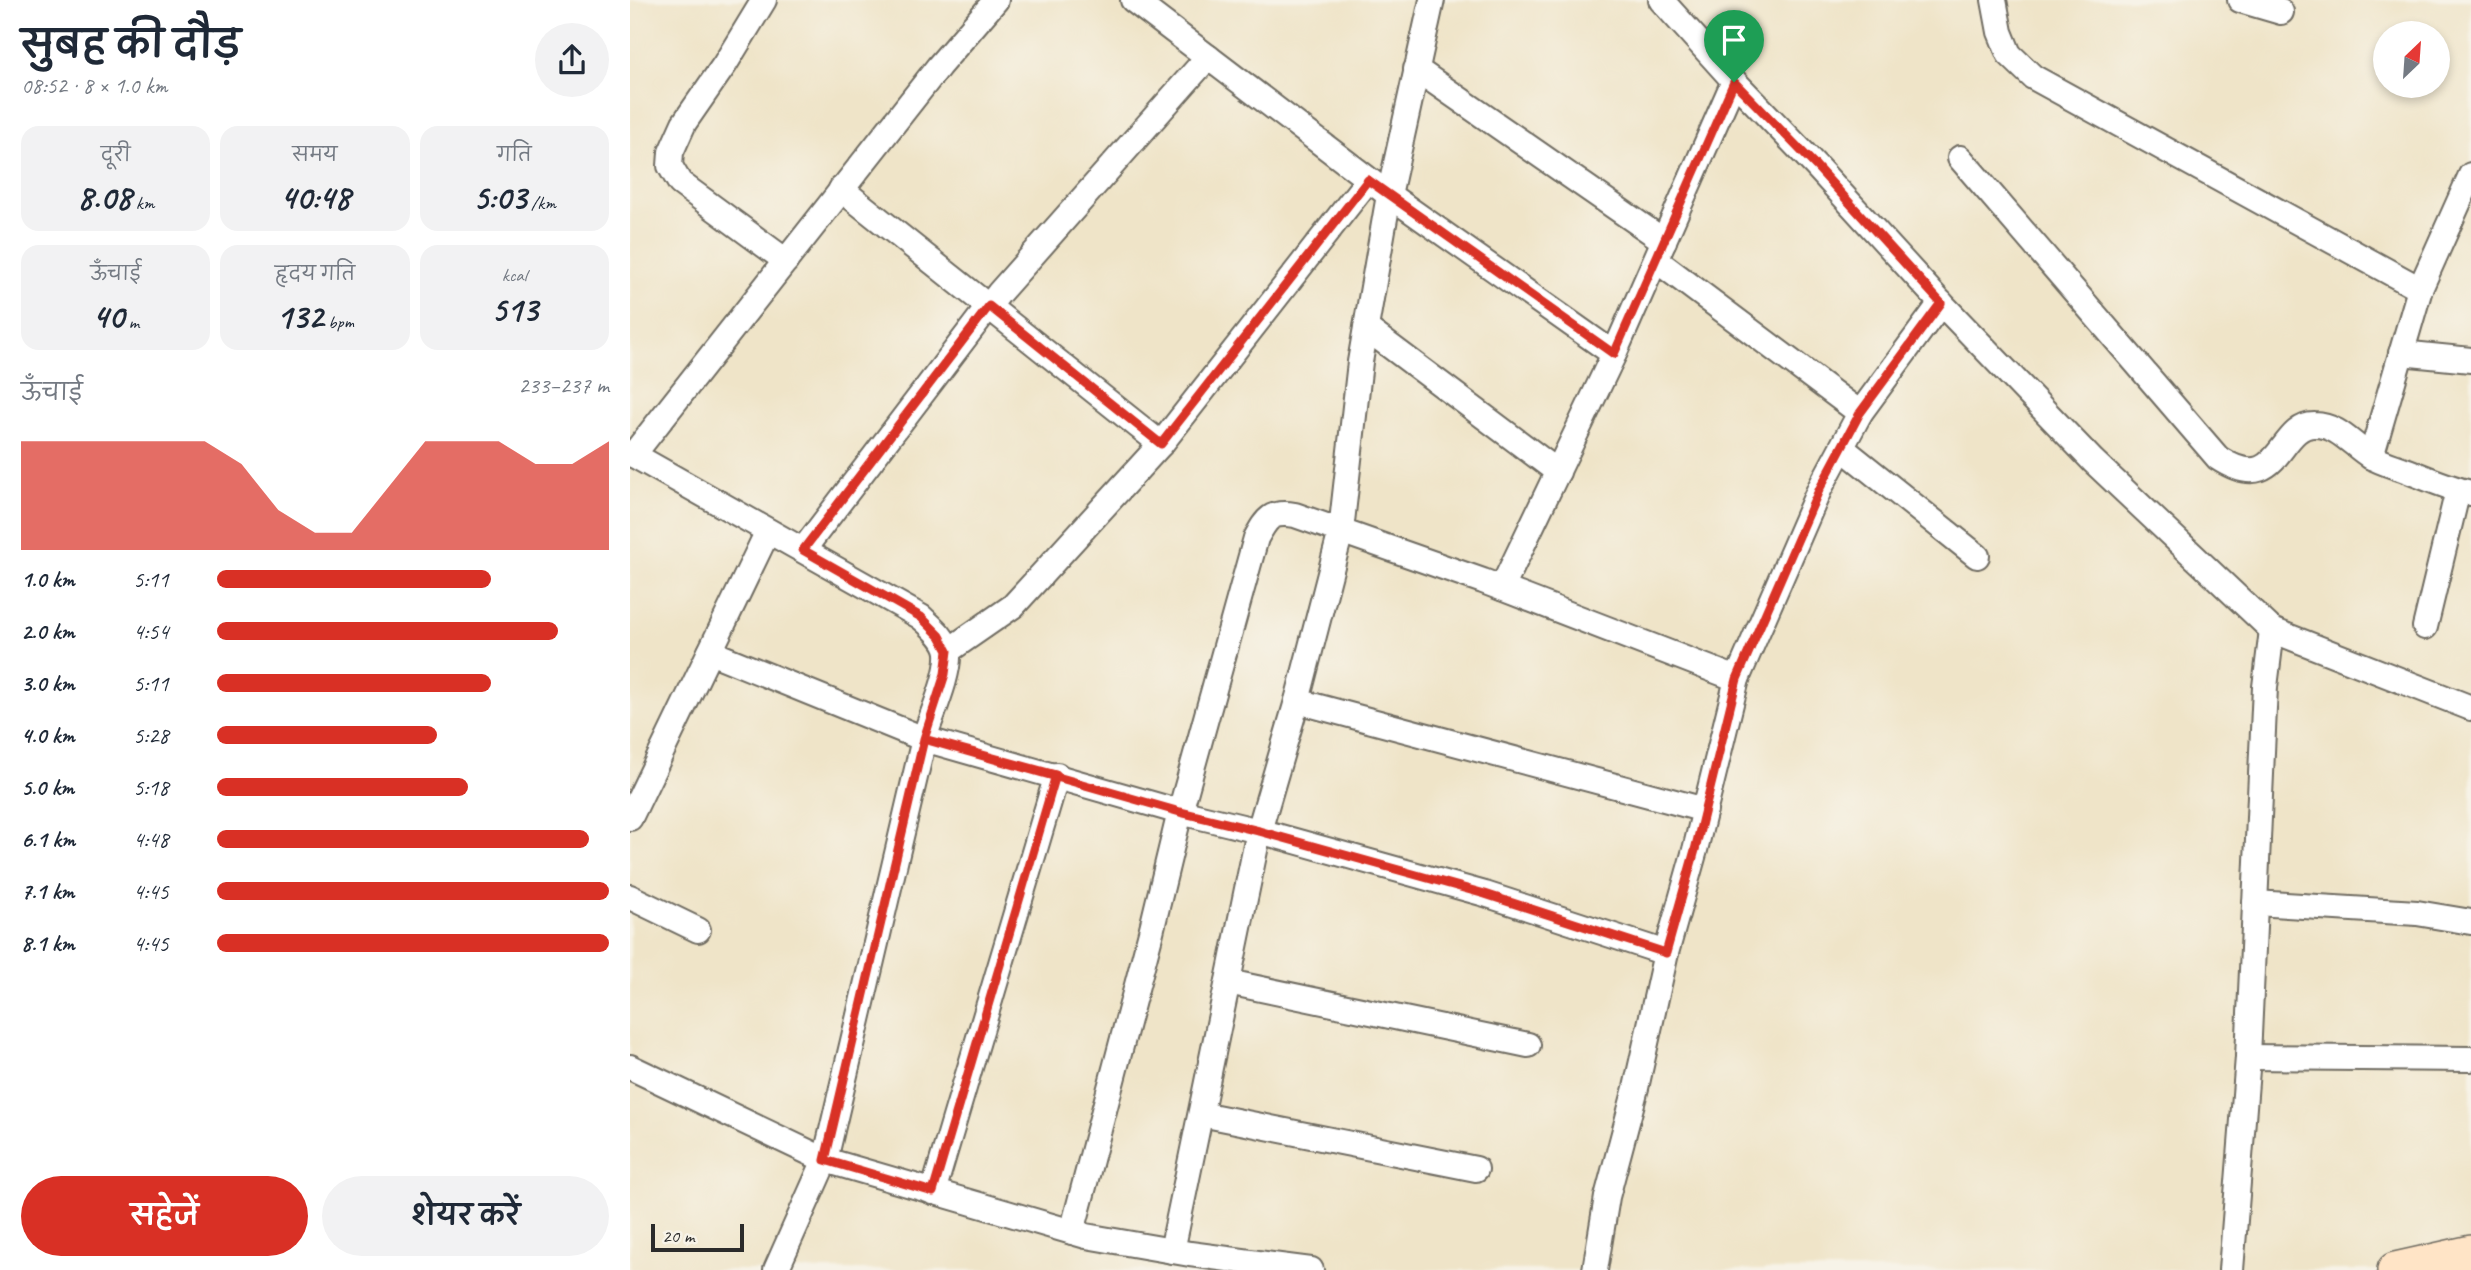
<!DOCTYPE html>
<html lang="hi">
<meta charset="utf-8">
<style>
:root{--surface:#fff;--page:#f2f2f3;--text:#1f2937;--muted:#747a83;--accent:#d93025}
body{margin:0;font-family:Caveat,"Playpen Sans Deva",sans-serif;background:var(--page);color:var(--text);height:100vh;display:flex;flex-direction:column;font-size:26px;white-space:nowrap}
*{box-sizing:border-box;margin:0}
p{font-size:23px;color:var(--muted)}
.icon{flex:none;width:38px;height:38px;fill:none;stroke:currentColor;stroke-width:2;stroke-linecap:round;stroke-linejoin:round}
.map{position:relative;flex:1;overflow:hidden}
.side{display:flex;flex-direction:column;background:var(--surface);width:630px}
.side>*{flex:none}
.needle{width:46px;rotate:25deg}
.tools{position:absolute;left:1743px;top:21px;display:grid;gap:14px}
.tools a{display:grid;place-items:center;width:77px;height:77px;border-radius:50%;background:var(--surface);box-shadow:0 4px 10px #0003;font-size:35px}
.scale{position:absolute;left:21px;bottom:18px;width:93px;box-sizing:border-box;padding-left:7px;border:4px solid #2b2b2b;border-top:0;font-size:19px;line-height:24px;white-space:nowrap;color:#2b2b2b;-webkit-text-stroke:5px #f7f3e8;paint-order:stroke}
.pin{position:absolute;display:grid;place-items:center;width:60px;height:60px;color:#fff;margin:-72px -30px;border-radius:50% 50% 50% 0;rotate:-45deg;box-shadow:0 0 7px #0007}
.pin .icon{rotate:45deg}
.round{display:grid;place-items:center;flex:none;width:74px;height:74px;border-radius:37px;background:var(--page)}
.overview{display:flex;align-items:center;justify-content:space-between;height:119px;padding:0 21px}
h1{font-size:38px;font-weight:600;line-height:52px}
.metrics{display:grid;grid-template-columns:repeat(3,1fr);gap:10px;height:119px;padding:7px 21px}
.metrics div{display:grid;align-content:center;border-radius:18px;background:var(--page);text-align:center}
.metrics b{font-size:35px;font-weight:600}
.metrics small{font-size:19px;font-weight:400}
.metrics p{font-size:19px}
.chart{height:196px;padding:14px 21px}
.chart p{display:flex;justify-content:space-between}
.chart svg{width:100%;height:126px;margin-top:7px;fill:var(--accent);opacity:.7}
.action{display:flex;gap:14px;margin-top:auto;padding:14px 21px}
.action a{flex:1;height:80px;border-radius:42px;background:var(--accent);color:#fff;font-size:28px;font-weight:600;line-height:80px;text-align:center}
.action a+a{background:var(--page);color:var(--text)}
ul{padding:0 21px;list-style:none;font-size:23px}
li{display:grid;grid-template-columns:112px 84px 1fr;align-items:center;height:52px}
li i{height:18px;border-radius:9px;background:var(--accent)}
main{display:flex;flex:1;min-height:0}
.map>svg:first-child{display:block}
.lines{fill:none;stroke-linecap:round;stroke-linejoin:round}
.street-casing{stroke:#706c62;stroke-width:28}
.secondary-casing{stroke:#706c62;stroke-width:38}
.street{stroke:#fff;stroke-width:24}
.secondary{stroke:#ffe4c6;stroke-width:35}
.route-casing{stroke:#fff;stroke-width:14}
.route{stroke:#d93025;stroke-width:9}
</style>
<main>
<section class="side">
<div class="overview"><div><h1>सुबह की दौड़</h1><p>08:52 · 8 × 1.0 km</p></div><a class="round"><svg class="icon" aria-label="share" viewBox="0 0 24 24"><path d="M12 15V3M7 8l5-5 5 5M5 13v7h14v-7"/></svg></a></div>
<div class="metrics">
<div><p>दूरी</p><b>8.08<small> km</small></b></div>
<div><p>समय</p><b>40:48</b></div>
<div><p>गति</p><b>5:03<small> /km</small></b></div>
</div>
<div class="metrics">
<div><p>ऊँचाई</p><b>40<small> m</small></b></div>
<div><p>हृदय गति</p><b>132<small> bpm</small></b></div>
<div><p>kcal</p><b>513</b></div>
</div>
<div class="chart"><p><span>ऊँचाई</span>233–237 m</p>
<svg viewBox="0 0 160 44" preserveAspectRatio="none"><path d="M0 44V6L10 6L20 6L30 6L40 6L50 6L60 14L70 30L80 38L90 38L100 22L110 6L120 6L130 6L140 14L150 14L160 6V44z"/></svg>
</div>
<ul>
<li><b>1.0 km</b>5:11<i style="width:70%"></i></li>
<li><b>2.0 km</b>4:54<i style="width:87%"></i></li>
<li><b>3.0 km</b>5:11<i style="width:70%"></i></li>
<li><b>4.0 km</b>5:28<i style="width:56%"></i></li>
<li><b>5.0 km</b>5:18<i style="width:64%"></i></li>
<li><b>6.1 km</b>4:48<i style="width:95%"></i></li>
<li><b>7.1 km</b>4:45<i style="width:100%"></i></li>
<li><b>8.1 km</b>4:45<i style="width:100%"></i></li>
</ul>
<div class="action"><a>सहेजें</a><a>शेयर करें</a></div>
</section>
<div class="map">
<svg width="1841" height="1270" viewBox="0 0 1841 1270">
<rect width="100%" height="100%" fill="#f7f3e8"/>
<filter id="ink" filterUnits="userSpaceOnUse"><feTurbulence type="fractalNoise" baseFrequency=".0143" numOctaves="2"/><feDisplacementMap in="SourceGraphic" scale="14" xChannelSelector="R" yChannelSelector="G"/><feConvolveMatrix kernelMatrix="1 2 1 2 8 2 1 2 1" color-interpolation-filters="sRGB"/></filter>
<filter id="wash" filterUnits="userSpaceOnUse"><feTurbulence type="fractalNoise" baseFrequency=".00686" numOctaves="4" result="noise"/><feDisplacementMap in="SourceGraphic" scale="28" xChannelSelector="R" yChannelSelector="G"/><feGaussianBlur stdDeviation="1.57" result="paint"/><feColorMatrix in="noise" values="0 0 0 0 0 0 0 0 0 0 0 0 0 0 0 0 0 1.4 0 .05"/><feComposite in="paint" operator="in"/></filter>
<g filter="url(#wash)">
<rect width="100%" height="100%" fill="#efe4c8"/>
</g>
<g filter="url(#ink)">
<g class="lines">
<defs>
<g id="street">
<polyline points="134,0 95,64 54,123 41,152 40,166 50,183 156,261"/>
<polyline points="503,0 759,195 984,354"/>
<polyline points="1031,0 1104,81 1186,166 1311,303 1463,461 1642,630 1841,708"/>
<polyline points="1364,0 1370,32 1379,54 1403,77 1790,289"/>
<polyline points="1610,0 1651,12"/>
<polyline points="786,69 1034,241"/>
<path d="M 1330,158 L 1588,458 C 1651,499 1647,424 1685,425 C 1708,425 1722,445 1740,456 C 1750,462 1764,466 1775,470 C 1797,478 1818,488 1841,493"/>
<polyline points="211,189 531,444"/>
<polyline points="1026,260 1230,413"/>
<polyline points="736,328 928,472"/>
<polyline points="1771,353 1841,360"/>
<polyline points="1212,448 1347,556"/>
<path d="M 0,453 L 291,617 C 301,626 316,638 318,652 C 320,675 301,716 294,739 L 195,1160 L 146,1270"/>
<polyline points="3,455 309,66 366,0"/>
<polyline points="1741,457 1790,289 1841,175"/>
<polyline points="173,550 369,293 578,57"/>
<polyline points="872,588 984,354 1104,81"/>
<polyline points="1795,627 1828,490"/>
<polyline points="318,651 383,606 531,444 738,180"/>
<polyline points="80,652 294,739 550,812 629,831 855,894 1036,953"/>
<polyline points="667,701 1075,810"/>
<polyline points="0,818 138,531"/>
<polyline points="0,897 68,930"/>
<polyline points="1625,903 1787,913 1841,922"/>
<polyline points="598,982 898,1045"/>
<polyline points="1618,1057 1841,1059"/>
<polyline points="0,1067 195,1160 456,1236 560,1254 681,1270"/>
<polyline points="571,1114 846,1169"/>
<polyline points="303,1192 427,775"/>
<path d="M 442,1232 L 521,932 L 550,812 L 626,538 C 637,518 641,511 665,515 L 853,581 L 1107,679"/>
<polyline points="542,1251 629,831 667,701 711,531 730,362 759,195 802,0"/>
<polyline points="965,1270 977,1197 1006,1088 1036,953 1065,850 1107,679 1190,488 1230,413 1311,303"/>
<polyline points="1601,1270 1618,1057 1635,687 1642,630"/>
</g>
<polyline id="secondary" points="1765,1270 1841,1253"/>
</defs>
<use href="#street" class="street-casing"/>
<use href="#secondary" class="secondary-casing"/>
<use href="#street" class="street"/>
<use href="#secondary" class="secondary"/>
</g>
</g>
<g class="lines" filter="url(#ink)">
<defs>
<polyline id="route" points="1104,82 984,354 738,180 531,444 359,306 173,550 291,617 310,636 318,651 315,674 294,739 426,775 303,1192 195,1160 294,739 550,812 629,831 855,894 1036,953 1065,850 1107,679 1190,488 1230,413 1311,303 1186,166 1104,82"/>
</defs>
<use href="#route" class="route-casing"/>
<use href="#route" class="route"/>
</g>
</svg>
<div class="tools">
<a><svg class="needle" viewBox="-14 -14 28 28"><path d="M0-13l5 13h-10z" fill="#e53935"/><path d="M0 13l5-13h-10z" fill="#747a83"/></svg></a>
</div>
<div class="scale">20 m</div>
<div class="pin" style="left:1104px;top:82px;background:#1e9e55"><svg class="icon" aria-label="arrive" viewBox="0 0 24 24"><path d="M6 21V4h12l-3 4 3 4H6"/></svg></div>
</div>
</main>
